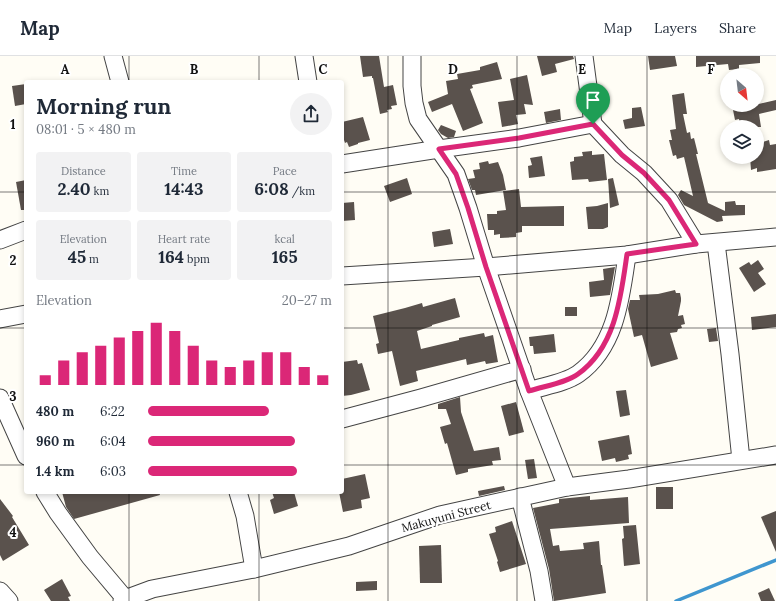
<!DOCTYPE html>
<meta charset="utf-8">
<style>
:root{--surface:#fff;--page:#f2f2f3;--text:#1f2937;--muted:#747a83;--line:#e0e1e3;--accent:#db2777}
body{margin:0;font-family:Lora,serif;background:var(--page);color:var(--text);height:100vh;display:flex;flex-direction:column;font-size:15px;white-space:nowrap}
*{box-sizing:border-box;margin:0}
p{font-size:13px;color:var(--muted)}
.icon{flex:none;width:22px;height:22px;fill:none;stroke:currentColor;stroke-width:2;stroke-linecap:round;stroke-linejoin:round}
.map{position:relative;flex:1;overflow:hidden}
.panel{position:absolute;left:24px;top:24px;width:320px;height:414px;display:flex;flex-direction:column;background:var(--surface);border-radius:4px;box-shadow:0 2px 6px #0003}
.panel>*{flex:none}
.needle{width:26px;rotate:152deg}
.fabs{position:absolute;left:720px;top:12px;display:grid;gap:8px}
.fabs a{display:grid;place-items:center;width:44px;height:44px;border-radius:50%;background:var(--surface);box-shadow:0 2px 6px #0003;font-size:20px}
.pin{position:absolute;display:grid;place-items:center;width:34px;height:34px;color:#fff;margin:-41px -17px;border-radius:50% 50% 50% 0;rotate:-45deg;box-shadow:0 0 4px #0007}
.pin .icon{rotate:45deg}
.round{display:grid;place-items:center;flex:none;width:42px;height:42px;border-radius:21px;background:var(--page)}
.head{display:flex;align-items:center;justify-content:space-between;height:68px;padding:0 12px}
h1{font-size:22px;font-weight:700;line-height:30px}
.metrics{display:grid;grid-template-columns:repeat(3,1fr);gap:6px;height:68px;padding:4px 12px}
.metrics div{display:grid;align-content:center;border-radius:4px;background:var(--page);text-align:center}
.metrics b{font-size:17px;font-weight:700}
.metrics small{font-size:11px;font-weight:400}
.metrics p{font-size:11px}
.chart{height:112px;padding:8px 12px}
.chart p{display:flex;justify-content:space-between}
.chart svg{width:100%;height:72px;margin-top:4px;stroke:var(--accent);stroke-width:6}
ul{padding:0 12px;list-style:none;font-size:13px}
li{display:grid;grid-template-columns:64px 48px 1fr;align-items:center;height:30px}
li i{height:10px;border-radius:5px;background:var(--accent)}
header{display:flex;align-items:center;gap:24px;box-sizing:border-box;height:56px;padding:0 20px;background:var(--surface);border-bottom:1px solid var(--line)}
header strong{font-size:19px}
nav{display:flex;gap:22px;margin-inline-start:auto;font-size:14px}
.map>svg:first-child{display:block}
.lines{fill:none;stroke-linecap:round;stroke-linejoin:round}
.stream{stroke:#3f96cf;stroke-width:3.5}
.building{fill:#5a524d}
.minor-casing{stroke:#444;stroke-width:19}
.minor{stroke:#fff;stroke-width:17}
.route-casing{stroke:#fff;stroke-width:8}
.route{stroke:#db2777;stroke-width:5}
.grid{fill:none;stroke:#111;stroke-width:1;stroke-opacity:0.55}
.labels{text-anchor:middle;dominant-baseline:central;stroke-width:4;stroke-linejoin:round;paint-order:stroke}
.street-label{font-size:12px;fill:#111;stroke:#fff}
.grid-label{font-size:13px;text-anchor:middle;font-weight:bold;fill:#111;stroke:#fff;stroke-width:4;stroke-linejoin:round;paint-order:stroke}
</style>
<header>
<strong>Map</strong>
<nav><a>Map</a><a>Layers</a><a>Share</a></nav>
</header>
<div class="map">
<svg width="776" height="545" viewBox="0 0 776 545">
<rect width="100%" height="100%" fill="#fffdf5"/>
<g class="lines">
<polyline class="stream" points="676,545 776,504"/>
</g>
<g class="building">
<polygon points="360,0 379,0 384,31 393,29 397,49 391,50 392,53 387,54 388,56 380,58 373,22 372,22 372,20 363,21"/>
<polygon points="537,0 573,0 574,3 555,8 557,16 542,20"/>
<polygon points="648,0 675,0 677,10 650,14"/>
<polygon points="696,0 760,0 760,7 739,9 739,13 729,14 728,8 696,11"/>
<polygon points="497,6 502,23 472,29 473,32 470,33 483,67 463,75 452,48 432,56 428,46 448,38 446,25 458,23 457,18 480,14 480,11"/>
<polygon points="527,19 533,49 524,48 526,58 516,59 518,68 502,71 498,46 514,44 510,23"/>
<polygon points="26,28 26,48 15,50 12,30"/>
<polygon points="684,37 687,58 683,58 687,77 690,76 691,83 694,82 698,98 696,98 708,147 725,155 725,146 735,145 736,149 745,149 745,159 722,160 723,165 717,166 684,149 678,139 681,134 693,140 684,101 677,103 676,99 673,100 669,84 672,84 670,74 676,73 672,39"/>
<polygon points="776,44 776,54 759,58 761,71 740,71 739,63 735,64 733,54"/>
<polygon points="641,51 645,70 625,73 623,64 632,62 632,52"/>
<polygon points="560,53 561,64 546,67 544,56"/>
<polygon points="363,61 370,84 358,87 358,88 349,91 347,86 345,87 344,84 342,84 342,66"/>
<polygon points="441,69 456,75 454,81 448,82 441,78 438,74"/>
<polygon points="769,84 770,89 776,88 776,113 757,116 757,112 751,114 750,101 757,101 757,90 760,90 760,87"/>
<polygon points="592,95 592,99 604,98 607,124 589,126 588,123 572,124 570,106 574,105 574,101 583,100 582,96"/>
<polygon points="542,100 545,120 529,122 528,110 532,109 530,102"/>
<polygon points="488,105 489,108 498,106 503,119 506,134 476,139 475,134 472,134 468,123 475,122 473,114 480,113 479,107"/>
<polygon points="407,122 412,138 390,146 384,130"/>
<polygon points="613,122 619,149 610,152 608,123"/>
<polygon points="26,124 26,154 21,154 16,126"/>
<polygon points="519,133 521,151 564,150 564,170 522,170 522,176 516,177 516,181 500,182 500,178 494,179 494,174 488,174 487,158 497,158 497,155 506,154 503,135"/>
<polygon points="354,146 355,164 342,165 342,147"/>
<polygon points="608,147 608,171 603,173 588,173 586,151 597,150"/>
<polygon points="450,173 453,188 434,191 432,176"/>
<polygon points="758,204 764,213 758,217 766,228 754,236 739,212 749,206 751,209"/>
<polygon points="615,211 610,239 590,241 589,226 604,224 603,213"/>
<polygon points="675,234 676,237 680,237 681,242 681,245 678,260 683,259 685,268 681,269 682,272 678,273 677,276 670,277 678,303 651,311 642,279 634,281 628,253 630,244 640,244 639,239 658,238"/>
<polygon points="455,242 460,261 432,269 432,270 417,275 421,293 459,284 459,282 484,277 485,281 493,279 498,306 486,308 485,305 467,309 466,303 416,315 418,325 400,330 392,295 378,298 376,288 379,287 373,260 405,252 422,247 423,251"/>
<rect x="565" y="251" width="12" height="9"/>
<polygon points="776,258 776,271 752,274 751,261"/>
<polygon points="716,272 718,285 709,286 707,273"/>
<polygon points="554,278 556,296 534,298 533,290 530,290 529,281"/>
<polygon points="357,304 358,308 362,307 370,334 351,339 342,340 342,306"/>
<polygon points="626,334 630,359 620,361 616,335"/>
<polygon points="460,341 461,356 474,395 499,391 501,404 492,405 493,409 468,413 468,416 456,419 447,387 445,388 440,371 451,368 446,353 438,353 438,348"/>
<polygon points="516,346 524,376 509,380 501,350"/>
<polygon points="629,379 632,398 628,399 629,403 616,406 615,402 602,405 598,385"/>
<polygon points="534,403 537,422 528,423 525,404"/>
<polygon points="365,418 370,442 361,444 362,452 343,456 339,436 342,436 342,423"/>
<polygon points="504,430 505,434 479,440 478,435"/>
<rect x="656" y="431" width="17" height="22"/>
<polygon points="62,436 159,436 160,439 74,463 66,451"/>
<polygon points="272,436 294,436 298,450 274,458 270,444 274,442"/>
<polygon points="590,440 590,444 628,441 629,467 550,473 553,490 559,489 560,495 584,493 583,487 599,485 601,509 602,509 606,537 554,545 549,513 533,452 559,447 559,443"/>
<polygon points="0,443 13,460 12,461 29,489 3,505 0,499"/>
<polygon points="776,455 776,496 761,461"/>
<polygon points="512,465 526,508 500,516 497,506 498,505 489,478 496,476 495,471"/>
<polygon points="636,469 640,508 624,510 622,483 624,482 623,470"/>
<polygon points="441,489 442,527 420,527 419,490"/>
<polygon points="62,523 71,540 68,541 70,545 51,545 44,534"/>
<polygon points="377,525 377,534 356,535 356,526"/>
<polygon points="769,532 775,545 761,545 758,537"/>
</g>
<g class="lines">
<defs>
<g id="minor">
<polyline points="113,0 120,26"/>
<polyline points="304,0 308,26"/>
<polyline points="412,0 412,30 414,47 418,63 456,118 468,152 486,211 529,335 567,431"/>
<polyline points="584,0 593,68 622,99 644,117 669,144 696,188"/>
<polyline points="342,108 439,93 519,82 593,68"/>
<polyline points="0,184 26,174"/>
<polyline points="716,187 730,298 741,404"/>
<polyline points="342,220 486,211 627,199 696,188 776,181"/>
<polyline points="0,263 26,258"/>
<path d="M 529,335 C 544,330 565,327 578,318 C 616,291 621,241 627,199"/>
<polyline points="0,342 26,400"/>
<polyline points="342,363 421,342 522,313"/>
<polyline points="45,436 58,457 90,501 127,545"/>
<polyline points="238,436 245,460 254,513"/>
<polyline points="520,441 539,515 544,545"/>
<polyline points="0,535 9,545"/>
<polyline points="122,545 125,543 152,533 254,513 349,490 440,459 567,431 629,423 776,399"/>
</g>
</defs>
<use href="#minor" class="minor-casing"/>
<use href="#minor" class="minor"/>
</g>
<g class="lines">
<defs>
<path id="route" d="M 593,68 L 622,99 L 644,117 L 669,144 L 696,188 L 627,198 C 621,240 616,291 578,318 C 566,327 544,330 529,335 L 486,211 L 468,152 L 456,118 L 439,93 L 519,82 Z"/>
</defs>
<use href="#route" class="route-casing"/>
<use href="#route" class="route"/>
</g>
<path class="grid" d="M 129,0 L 129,26M 259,0 L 259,26M 388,0 L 388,545M 517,0 L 517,545M 647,0 L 647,545M 0,136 L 26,136M 342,136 L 776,136M 0,272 L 26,272M 342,272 L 776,272M 0,409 L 26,409M 342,409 L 776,409M 129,436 L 129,545M 259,436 L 259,545"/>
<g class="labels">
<g class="street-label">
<text transform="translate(446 460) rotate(-15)">Makuyuni Street</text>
</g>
</g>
<g class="grid-label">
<text x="65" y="18">A</text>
<text x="194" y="18">B</text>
<text x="323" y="18">C</text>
<text x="453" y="18">D</text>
<text x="582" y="18">E</text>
<text x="711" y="18">F</text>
<text x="13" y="73">1</text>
<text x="13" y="209">2</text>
<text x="13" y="345">3</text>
<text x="13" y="481">4</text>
</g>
</svg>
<div class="fabs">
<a><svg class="needle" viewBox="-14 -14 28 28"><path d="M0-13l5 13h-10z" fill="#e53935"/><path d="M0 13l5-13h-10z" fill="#747a83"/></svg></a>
<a><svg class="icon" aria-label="layers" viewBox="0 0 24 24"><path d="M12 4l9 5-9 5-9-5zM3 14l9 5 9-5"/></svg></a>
</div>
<div class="pin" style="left:593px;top:68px;background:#1e9e55"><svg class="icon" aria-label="arrive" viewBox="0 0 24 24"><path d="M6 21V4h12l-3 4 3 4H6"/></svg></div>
<section class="panel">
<div class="head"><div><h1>Morning run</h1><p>08:01 · 5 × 480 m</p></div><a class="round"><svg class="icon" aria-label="share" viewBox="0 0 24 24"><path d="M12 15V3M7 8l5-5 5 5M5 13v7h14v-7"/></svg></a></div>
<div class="metrics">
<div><p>Distance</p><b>2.40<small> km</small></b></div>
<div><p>Time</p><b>14:43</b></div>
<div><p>Pace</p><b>6:08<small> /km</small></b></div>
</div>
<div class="metrics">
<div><p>Elevation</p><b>45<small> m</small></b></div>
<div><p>Heart rate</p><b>164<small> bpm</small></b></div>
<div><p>kcal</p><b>165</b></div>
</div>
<div class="chart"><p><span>Elevation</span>20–27 m</p>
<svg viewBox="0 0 160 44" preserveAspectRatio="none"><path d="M5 44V38M15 44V29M25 44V24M35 44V20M45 44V15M55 44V11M65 44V6M75 44V11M85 44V20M95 44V29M105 44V33M115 44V29M125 44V24M135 44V24M145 44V33M155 44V38"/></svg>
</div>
<ul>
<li><b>480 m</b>6:22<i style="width:66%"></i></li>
<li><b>960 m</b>6:04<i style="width:80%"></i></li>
<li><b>1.4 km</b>6:03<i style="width:81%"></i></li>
</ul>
</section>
</div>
